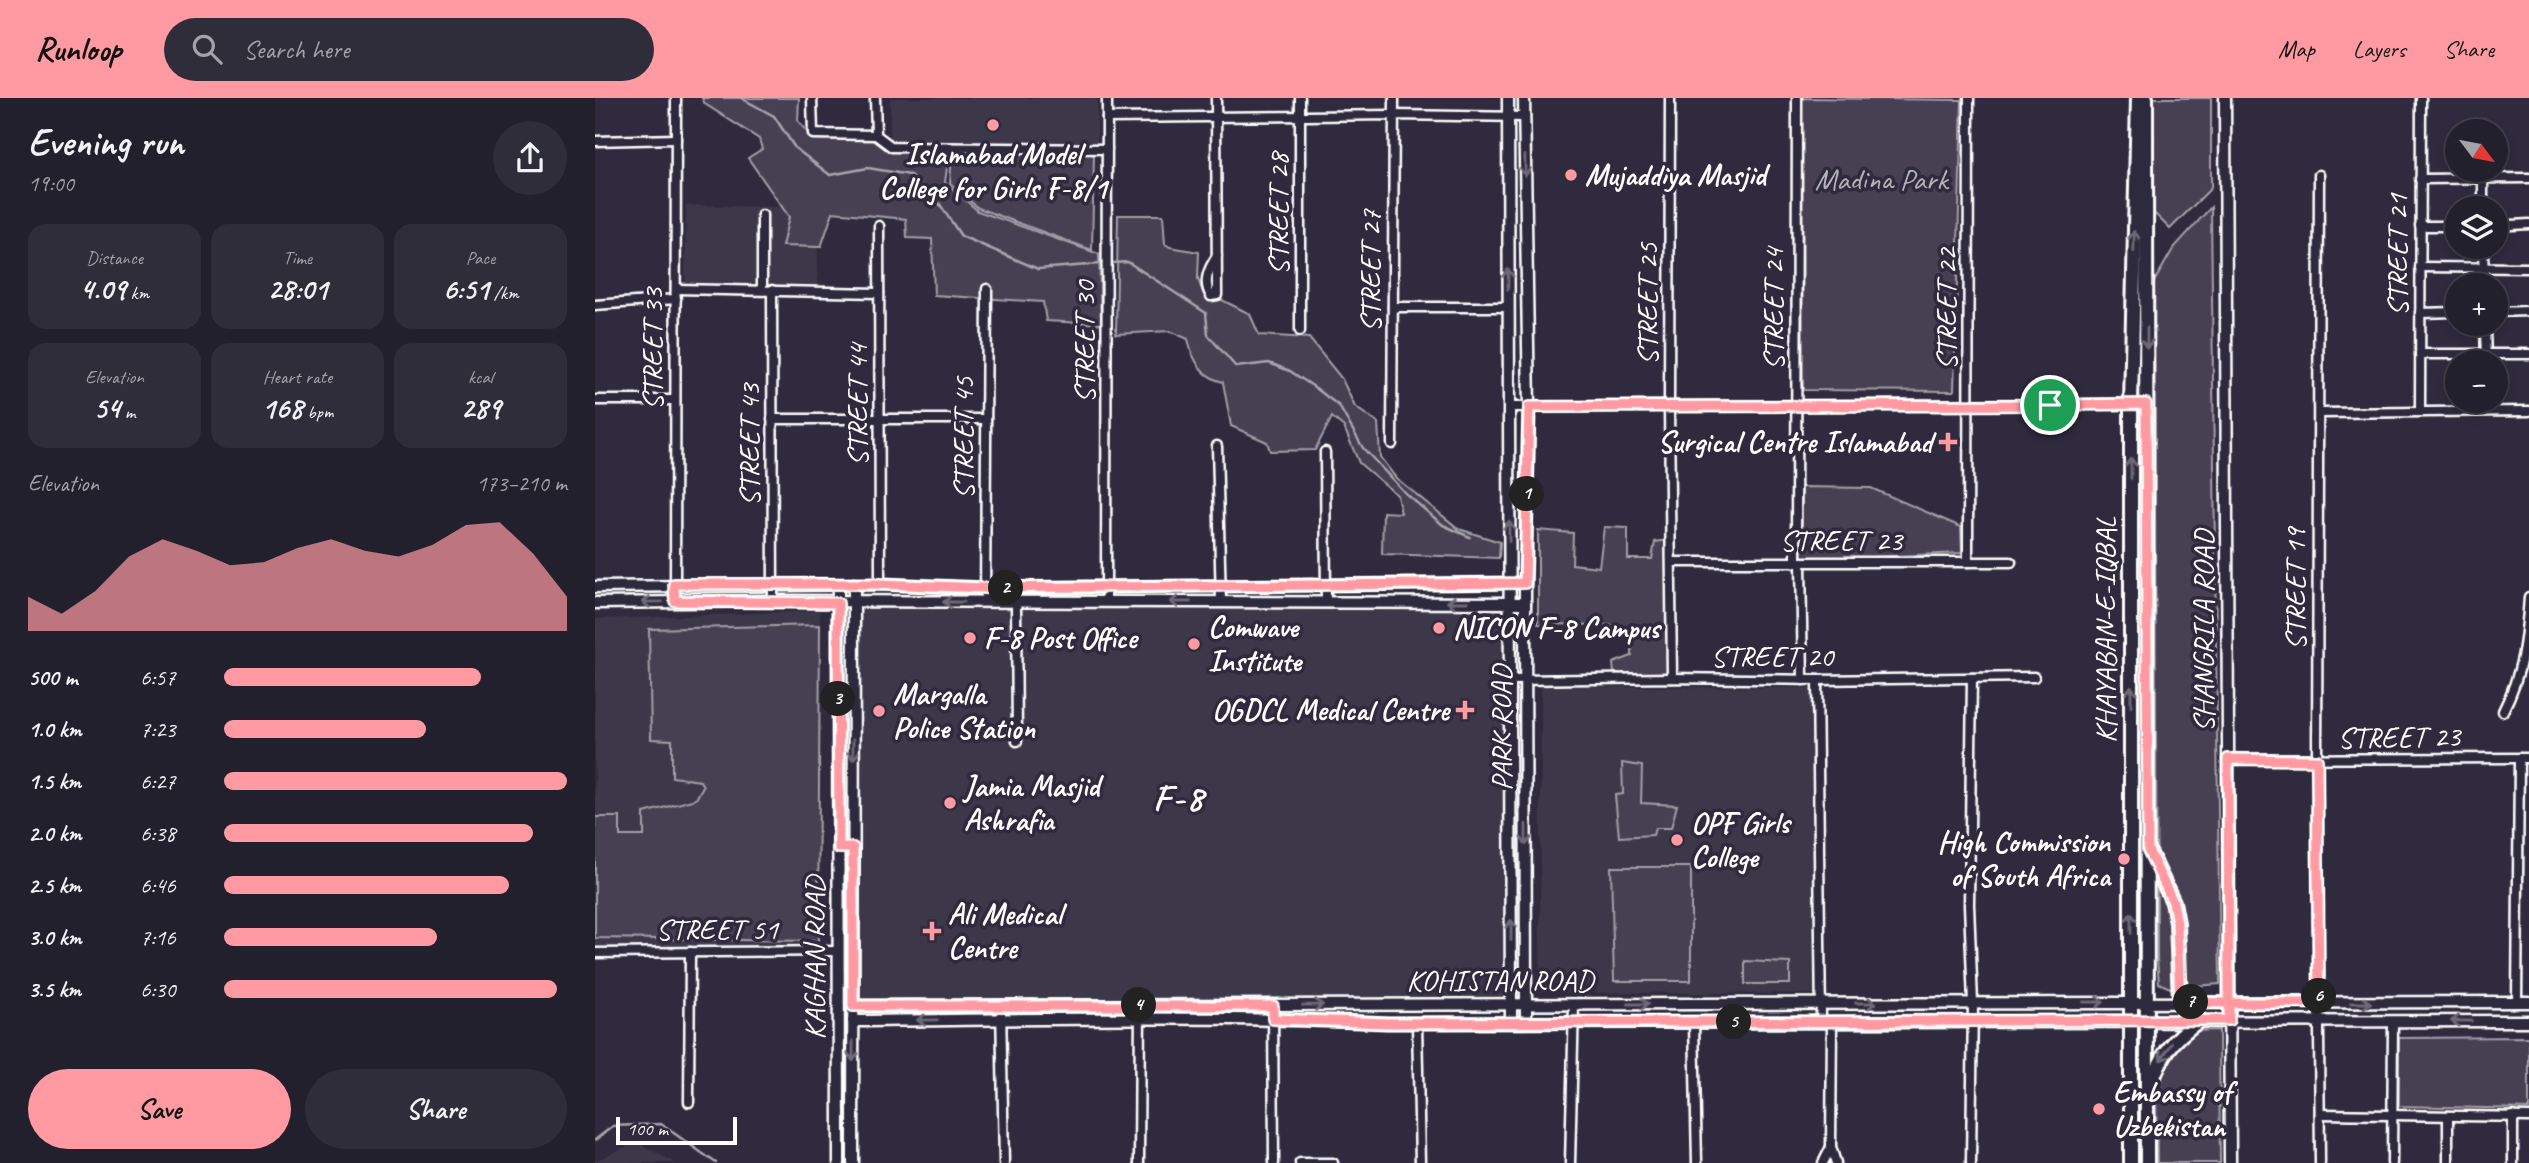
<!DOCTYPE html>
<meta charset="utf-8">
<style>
:root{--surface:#23202e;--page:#2f2d3a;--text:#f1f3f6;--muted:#a3a3aa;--line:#403e4a;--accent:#ff9aa2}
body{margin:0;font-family:Caveat,sans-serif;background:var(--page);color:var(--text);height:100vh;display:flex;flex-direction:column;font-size:26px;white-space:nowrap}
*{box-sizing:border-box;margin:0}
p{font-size:23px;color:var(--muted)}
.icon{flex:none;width:38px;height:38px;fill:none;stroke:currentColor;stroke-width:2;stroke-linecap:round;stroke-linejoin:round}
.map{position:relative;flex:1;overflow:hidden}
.side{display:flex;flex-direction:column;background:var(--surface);width:595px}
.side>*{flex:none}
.needle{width:46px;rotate:122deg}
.fabs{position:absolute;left:1850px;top:21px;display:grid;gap:14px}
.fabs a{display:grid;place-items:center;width:63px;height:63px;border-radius:50%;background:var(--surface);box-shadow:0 4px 10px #0003,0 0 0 2px var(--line);font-size:35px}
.scale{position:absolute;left:21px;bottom:18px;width:121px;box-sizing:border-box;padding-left:7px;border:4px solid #fff;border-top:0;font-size:19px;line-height:24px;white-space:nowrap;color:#fff;-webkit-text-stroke:5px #2f2a3d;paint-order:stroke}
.pin{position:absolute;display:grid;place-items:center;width:60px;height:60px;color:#fff;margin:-30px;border:4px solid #fff;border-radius:50%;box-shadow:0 2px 7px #0007}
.km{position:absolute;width:35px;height:35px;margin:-18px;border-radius:50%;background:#222;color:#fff;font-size:19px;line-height:35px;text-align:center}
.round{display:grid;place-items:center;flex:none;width:74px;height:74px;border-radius:37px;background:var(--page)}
.summary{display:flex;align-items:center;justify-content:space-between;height:119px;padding:0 28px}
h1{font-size:38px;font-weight:700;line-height:52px}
.stats{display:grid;grid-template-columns:repeat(3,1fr);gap:10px;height:119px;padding:7px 28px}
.stats div{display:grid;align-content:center;border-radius:18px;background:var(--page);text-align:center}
.stats b{font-size:30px;font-weight:700}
.stats small{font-size:19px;font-weight:400}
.stats p{font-size:19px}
.chart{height:196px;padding:14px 28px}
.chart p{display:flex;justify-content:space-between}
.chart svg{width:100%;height:126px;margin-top:7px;fill:var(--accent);opacity:.7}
.cta{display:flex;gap:14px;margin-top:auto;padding:14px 28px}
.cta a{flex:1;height:80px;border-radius:42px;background:var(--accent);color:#111;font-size:28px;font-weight:700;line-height:80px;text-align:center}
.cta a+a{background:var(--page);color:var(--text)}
ul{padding:0 28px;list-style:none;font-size:23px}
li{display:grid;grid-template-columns:112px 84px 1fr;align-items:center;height:52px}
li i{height:18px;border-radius:9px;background:var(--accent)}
header{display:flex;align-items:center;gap:42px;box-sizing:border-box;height:98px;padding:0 35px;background:var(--accent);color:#111}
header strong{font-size:33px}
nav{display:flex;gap:38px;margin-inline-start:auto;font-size:24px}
.search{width:490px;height:63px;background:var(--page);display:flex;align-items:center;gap:18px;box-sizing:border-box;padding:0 24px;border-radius:38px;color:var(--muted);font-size:26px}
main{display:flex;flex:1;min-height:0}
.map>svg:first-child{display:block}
.built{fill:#3c3749}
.green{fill:#464152;stroke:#a2a0a8;stroke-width:2}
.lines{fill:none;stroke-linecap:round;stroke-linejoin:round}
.stream{stroke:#a7a6ad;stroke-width:2.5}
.minor-casing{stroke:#fff;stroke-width:13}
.tertiary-casing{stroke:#fff;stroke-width:15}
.primary-casing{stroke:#fff;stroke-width:18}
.minor{stroke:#2f2a3d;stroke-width:8}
.tertiary{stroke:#2f2a3d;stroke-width:10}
.primary{stroke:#2f2a3d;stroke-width:12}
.oneway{stroke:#6d6a77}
.route-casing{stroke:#fff;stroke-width:14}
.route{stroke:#ff9aa2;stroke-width:9}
.poi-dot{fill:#ff9aa2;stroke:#2f2a3d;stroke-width:2.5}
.labels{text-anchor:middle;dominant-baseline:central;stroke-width:7;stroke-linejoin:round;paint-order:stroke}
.poi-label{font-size:30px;font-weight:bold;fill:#fff;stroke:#2f2a3d;text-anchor:start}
.park-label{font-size:30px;fill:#b5b3ba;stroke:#2f2a3d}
.street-label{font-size:30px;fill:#fff;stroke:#2f2a3d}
.district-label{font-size:37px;font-weight:bold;letter-spacing:2px;fill:#fff;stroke:#2f2a3d}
</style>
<header>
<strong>Runloop</strong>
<div class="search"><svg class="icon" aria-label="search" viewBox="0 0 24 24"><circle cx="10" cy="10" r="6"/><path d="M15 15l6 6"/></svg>Search here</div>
<nav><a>Map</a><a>Layers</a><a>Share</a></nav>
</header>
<main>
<section class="side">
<div class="summary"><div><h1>Evening run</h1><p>19:00</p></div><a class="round"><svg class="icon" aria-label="share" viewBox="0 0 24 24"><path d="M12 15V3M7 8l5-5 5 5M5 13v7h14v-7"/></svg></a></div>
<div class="stats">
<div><p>Distance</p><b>4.09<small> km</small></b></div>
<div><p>Time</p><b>28:01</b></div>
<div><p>Pace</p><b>6:51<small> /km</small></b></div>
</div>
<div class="stats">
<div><p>Elevation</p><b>54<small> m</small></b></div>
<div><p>Heart rate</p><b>168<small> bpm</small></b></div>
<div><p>kcal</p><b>289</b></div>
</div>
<div class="chart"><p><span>Elevation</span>173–210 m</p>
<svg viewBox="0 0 160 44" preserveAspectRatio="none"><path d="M0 44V32L10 38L20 30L30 18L40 12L50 16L60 21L70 20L80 15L90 12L100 16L110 18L120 14L130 7L140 6L150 17L160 32V44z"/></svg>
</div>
<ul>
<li><b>500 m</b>6:57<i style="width:75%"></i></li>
<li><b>1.0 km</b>7:23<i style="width:59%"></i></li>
<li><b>1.5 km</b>6:27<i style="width:100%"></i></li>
<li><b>2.0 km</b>6:38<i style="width:90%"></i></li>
<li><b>2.5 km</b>6:46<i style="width:83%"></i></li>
<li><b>3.0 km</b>7:16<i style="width:62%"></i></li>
<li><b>3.5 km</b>6:30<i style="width:97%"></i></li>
</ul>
<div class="cta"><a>Save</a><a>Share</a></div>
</section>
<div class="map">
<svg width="1934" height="1065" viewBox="0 0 1934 1065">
<rect width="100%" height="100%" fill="#2f2a3d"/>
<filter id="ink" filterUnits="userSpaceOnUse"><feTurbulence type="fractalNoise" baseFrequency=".0143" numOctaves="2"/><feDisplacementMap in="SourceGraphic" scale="14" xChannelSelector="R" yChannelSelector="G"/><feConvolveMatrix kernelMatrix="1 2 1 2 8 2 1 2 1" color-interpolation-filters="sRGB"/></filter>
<g filter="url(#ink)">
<g class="built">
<rect x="295" y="0" width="207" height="46"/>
<polygon points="91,107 222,110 223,189 90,188"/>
<polygon points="915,504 916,906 258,908 259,505"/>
<polygon points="225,513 223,861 0,858 0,521"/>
<polygon points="946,588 1217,590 1219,896 945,894"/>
<polygon points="41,1044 81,1065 0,1065 0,1063"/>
</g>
<g class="green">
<polygon points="107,0 204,0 203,23 216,39 278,41 297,54 354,55 350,84 383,113 504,156 506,226 451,223 448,204 339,197 337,141 312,140 311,121 238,114 226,149 187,148 194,119 153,60 167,51 164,41 110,6"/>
<polygon points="1207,0 1367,2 1359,293 1208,292"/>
<polygon points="1558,0 1616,0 1616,90 1575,131 1558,114"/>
<polygon points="357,56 499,56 497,152 383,110 355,85"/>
<polygon points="1616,109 1625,886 1575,890 1564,885 1562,861 1559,184 1578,151"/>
<path d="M 523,117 L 568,117 L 570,146 L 575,149 L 604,154 L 603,181 L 609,197 L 625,201 L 655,216 L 664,237 L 714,240 L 747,281 L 760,309 L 783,325 L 785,359 L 801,380 L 864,431 L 905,444 L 904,460 L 787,456 L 788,414 L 806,415 L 802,397 L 764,365 L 749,329 L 737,319 L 720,352 L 675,353 L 672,344 L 636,328 L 628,284 C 607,279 597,261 593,241 L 575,233 L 521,236 Z"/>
<polygon points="1207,389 1276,390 1366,429 1367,455 1206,462"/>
<polygon points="1009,429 1033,430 1033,461 1057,461 1060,444 1074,442 1072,577 1019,575 1018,565 1037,558 1037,530 1011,527 943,526 943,432 978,435 977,466 1004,469"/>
<polygon points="225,527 223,843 0,840 0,719 25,719 25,738 49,738 49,715 101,701 108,688 105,683 77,679 77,642 56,641 54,531"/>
<polygon points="1027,665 1047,668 1046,705 1082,707 1076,730 1060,730 1058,737 1024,739 1020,697 1028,696"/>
<polygon points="1016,769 1096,769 1096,883 1019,883"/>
<polygon points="1150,863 1195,865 1195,886 1150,886"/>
<polygon points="1624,932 1625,1065 1562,1065 1561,991 1568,969 1583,946 1598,933"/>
<polygon points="1934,939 1934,1011 1804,1008 1804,940"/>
</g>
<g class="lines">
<g class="stream">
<polyline points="146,0 179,18 200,50 235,77 273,70 315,77 342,102 366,138 443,171 505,166"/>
<polyline points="518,165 533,164 611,215 613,237 641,269 674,265 695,273 722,291 744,308 768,350 810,395 848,427 875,439"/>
<polyline points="0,1042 18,1028 66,1026 121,1065"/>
</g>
<defs>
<g id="minor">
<polyline points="217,0 218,36 281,37 297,49 512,51"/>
<polyline points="280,0 281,37"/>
<path d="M 621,0 L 622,197 L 616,198 C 607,184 614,170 622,158"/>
<polyline points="705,0 705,233"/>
<polyline points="1075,0 1074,309 1077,580"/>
<polyline points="512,20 799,17 929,19"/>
<polyline points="1887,26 1887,33"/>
<polyline points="0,43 81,41"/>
<polyline points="1724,77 1722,662 1725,1065"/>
<polyline points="1825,81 1934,80"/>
<polyline points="1888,110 1888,72"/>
<polyline points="284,128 285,486"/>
<polyline points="1825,128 1862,128"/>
<polyline points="1900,128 1934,126"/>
<polyline points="1888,149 1889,187"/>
<polyline points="1825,169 1934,170"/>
<polyline points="81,191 284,195"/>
<polyline points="167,192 167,117"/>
<polyline points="177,192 178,503"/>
<polyline points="0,207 81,201"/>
<polyline points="798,209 913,209"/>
<polyline points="1900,214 1934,213"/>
<polyline points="1825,215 1862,214"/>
<polyline points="1890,226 1891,264"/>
<polyline points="1825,256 1934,256"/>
<polyline points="0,302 80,302"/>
<polyline points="914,309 1551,306"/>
<polyline points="1825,313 1826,0"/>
<polyline points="1724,315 1934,313"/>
<polyline points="177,321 391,321"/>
<polyline points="797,346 799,0"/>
<polyline points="622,348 626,504"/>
<polyline points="730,354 731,504"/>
<polyline points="1077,464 1416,464"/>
<polyline points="1373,464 1374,0"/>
<polyline points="1201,465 1202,0"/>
<polyline points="1206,465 1208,582"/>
<polyline points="80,503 81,0"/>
<polyline points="390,504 392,191"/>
<polyline points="421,504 422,643"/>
<polyline points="511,504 512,0"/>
<polyline points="915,582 1077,580 1222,582 1439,579"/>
<polyline points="1222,582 1226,923"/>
<path d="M 1908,613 C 1928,574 1931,542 1934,499"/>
<polyline points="1633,661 1934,660"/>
<polyline points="0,855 244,853"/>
<polyline points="1922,904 1924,660"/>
<polyline points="406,908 409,1065"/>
<polyline points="678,908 679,1065"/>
<polyline points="1099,924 1102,1065"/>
<polyline points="1237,924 1236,1049 1241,1065"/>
<polyline points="822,925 825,1065"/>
<polyline points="94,1004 95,854"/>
<polyline points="1725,1016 1934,1019"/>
<polyline points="1853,1018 1853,1065"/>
<polyline points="1918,1018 1918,1065"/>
<polyline points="544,1065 545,907"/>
<polyline points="705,1065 738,1065"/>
<polyline points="975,1065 979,906"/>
<polyline points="1228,1065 1236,1049"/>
<polyline points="1376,1065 1378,905 1374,807 1377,580"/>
<polyline points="1797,1065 1798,923"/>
</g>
<g id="tertiary">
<polyline points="913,0 916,924"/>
<polyline points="929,0 934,309 930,493 931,924"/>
<polyline points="1630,0 1635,1065"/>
<polyline points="243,487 244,1065"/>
<polyline points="0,489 285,486 390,490 930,485"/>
<polyline points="0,505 178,503 930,505"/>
<polyline points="258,908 1934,904"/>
<path d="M 258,923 C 436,921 615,918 793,925 L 1934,923"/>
<polyline points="258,1065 259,486"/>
</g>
<g id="primary">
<polyline points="1551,0 1552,1065"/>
<polyline points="1555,756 1578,804 1582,825 1585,904"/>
<path d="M 1554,990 C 1567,957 1575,943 1605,922"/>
<polyline points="1536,1065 1536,306 1543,0"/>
</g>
</defs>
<use href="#minor" class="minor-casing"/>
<use href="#tertiary" class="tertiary-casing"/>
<use href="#primary" class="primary-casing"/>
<use href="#minor" class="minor"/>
<use href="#tertiary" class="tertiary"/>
<use href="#primary" class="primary"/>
</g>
<defs><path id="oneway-shaft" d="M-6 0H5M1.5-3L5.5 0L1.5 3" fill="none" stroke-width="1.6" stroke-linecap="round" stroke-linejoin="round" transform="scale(1.75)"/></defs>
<g class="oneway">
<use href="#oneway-shaft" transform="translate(930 68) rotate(89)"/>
<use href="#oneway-shaft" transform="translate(1539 143) rotate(-89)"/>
<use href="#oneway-shaft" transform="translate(913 181) rotate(-90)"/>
<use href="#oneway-shaft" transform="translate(1552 240) rotate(90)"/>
<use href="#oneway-shaft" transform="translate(1536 370) rotate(-90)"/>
<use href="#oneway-shaft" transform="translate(914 433) rotate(-90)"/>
<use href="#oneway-shaft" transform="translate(57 504) rotate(179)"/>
<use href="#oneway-shaft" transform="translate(358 504) rotate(180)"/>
<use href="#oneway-shaft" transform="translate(585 504) rotate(180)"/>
<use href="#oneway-shaft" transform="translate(862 504) rotate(180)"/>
<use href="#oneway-shaft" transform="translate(1536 598) rotate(-90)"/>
<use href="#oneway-shaft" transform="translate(258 652) rotate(90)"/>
<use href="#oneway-shaft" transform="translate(931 737) rotate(90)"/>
<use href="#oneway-shaft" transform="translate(1536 825) rotate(-90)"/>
<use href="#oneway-shaft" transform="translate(916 832) rotate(-90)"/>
<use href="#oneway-shaft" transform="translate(1499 904)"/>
<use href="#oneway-shaft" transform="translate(1271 905)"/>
<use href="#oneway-shaft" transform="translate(1766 905)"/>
<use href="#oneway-shaft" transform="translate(1044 906)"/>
<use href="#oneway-shaft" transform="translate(718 907) rotate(-1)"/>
<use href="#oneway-shaft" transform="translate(332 922) rotate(179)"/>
<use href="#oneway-shaft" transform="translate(1866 923) rotate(180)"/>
<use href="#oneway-shaft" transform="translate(258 953) rotate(90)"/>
<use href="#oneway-shaft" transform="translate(1571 954) rotate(125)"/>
</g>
</g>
<g class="lines" filter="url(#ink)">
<defs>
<polyline id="route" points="1455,307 934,309 930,485 390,490 285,486 79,486 80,503 243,505 244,750 258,750 258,908 678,908 678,921 793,925 1634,922 1634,905 1724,905 1722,662 1633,661 1634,905 1585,904 1582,825 1578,804 1553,752 1551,306 1455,307"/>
</defs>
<use href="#route" class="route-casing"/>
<use href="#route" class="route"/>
</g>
<g class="poi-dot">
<circle cx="398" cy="27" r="7"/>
<circle cx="976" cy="77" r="7"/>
<path d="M1349.5 333.5h7v7h7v7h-7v7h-7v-7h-7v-7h7z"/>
<circle cx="844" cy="530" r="7"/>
<circle cx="375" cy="540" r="7"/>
<circle cx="599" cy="546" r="7"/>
<path d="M866.5 601.5h7v7h7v7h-7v7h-7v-7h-7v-7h7z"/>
<circle cx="284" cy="613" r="7"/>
<circle cx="355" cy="705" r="7"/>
<circle cx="1082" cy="742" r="7"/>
<circle cx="1529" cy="761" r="7"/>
<path d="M333.5 822.5h7v7h7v7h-7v7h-7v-7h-7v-7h7z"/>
<circle cx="1504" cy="1011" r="7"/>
</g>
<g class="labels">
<g class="poi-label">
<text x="398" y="56" text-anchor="middle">Islamabad Model<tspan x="398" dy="34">College for Girls F-8/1</tspan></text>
<text x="990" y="77">Mujaddiya Masjid</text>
<text x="1337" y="344" text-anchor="end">Surgical Centre Islamabad</text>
<text x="613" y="529">Comwave<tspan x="613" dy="34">Institute</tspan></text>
<text x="858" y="530">NICON F-8 Campus</text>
<text x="389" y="540">F-8 Post Office</text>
<text x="298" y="596">Margalla<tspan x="298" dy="34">Police Station</tspan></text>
<text x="854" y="612" text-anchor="end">OGDCL Medical Centre</text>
<text x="369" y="688">Jamia Masjid<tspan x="369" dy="34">Ashrafia</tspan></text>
<text x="1096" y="725">OPF Girls<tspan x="1096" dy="34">College</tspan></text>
<text x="1515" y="744" text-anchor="end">High Commission<tspan x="1515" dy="34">of South Africa</tspan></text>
<text x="353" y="816">Ali Medical<tspan x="353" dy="34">Centre</tspan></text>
<text x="1518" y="994">Embassy of<tspan x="1518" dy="34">Uzbekistan</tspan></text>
</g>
<g class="park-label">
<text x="1286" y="81">Madina Park</text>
</g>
<g class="street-label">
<text transform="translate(683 116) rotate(-90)">STREET 28</text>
<text transform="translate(1802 157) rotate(-90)">STREET 21</text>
<text transform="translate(775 173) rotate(-90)">STREET 27</text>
<text transform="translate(1052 206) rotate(-90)">STREET 25</text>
<text transform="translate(1178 211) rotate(-90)">STREET 24</text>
<text transform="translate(1351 211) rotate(-90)">STREET 22</text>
<text transform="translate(489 244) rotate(-90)">STREET 30</text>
<text transform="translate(57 251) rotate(-90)">STREET 33</text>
<text transform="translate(262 307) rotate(-90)">STREET 44</text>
<text transform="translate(368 340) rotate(-90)">STREET 45</text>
<text transform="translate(154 347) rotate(-90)">STREET 43</text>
<text x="1246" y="442">STREET 23</text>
<text transform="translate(1700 491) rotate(-90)">STREET 19</text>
<text transform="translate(1510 532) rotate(-90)">KHAYABAN-E-IQBAL</text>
<text transform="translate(1608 533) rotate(-90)">SHANGRILA ROAD</text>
<text x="1177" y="558">STREET 20</text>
<text transform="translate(906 630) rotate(-90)">PARK ROAD</text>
<text transform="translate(1804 639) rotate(-1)">STREET 23</text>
<text x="122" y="831">STREET 51</text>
<text transform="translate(219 860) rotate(-90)">KAGHAN ROAD</text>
<text x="905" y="882">KOHISTAN ROAD</text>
</g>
<g class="district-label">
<text x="584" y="699">F-8</text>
</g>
</g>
</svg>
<div class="fabs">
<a><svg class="needle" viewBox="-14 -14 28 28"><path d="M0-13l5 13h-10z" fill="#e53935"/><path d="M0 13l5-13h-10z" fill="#a3a3aa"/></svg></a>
<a><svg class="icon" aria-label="layers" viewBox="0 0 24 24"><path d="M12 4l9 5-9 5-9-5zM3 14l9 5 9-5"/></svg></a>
<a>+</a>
<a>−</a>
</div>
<div class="scale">100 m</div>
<div class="pin" style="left:1455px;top:307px;background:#1e9e55"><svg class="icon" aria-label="arrive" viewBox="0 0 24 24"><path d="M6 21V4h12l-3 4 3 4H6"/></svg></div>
<b class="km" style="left:932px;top:396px">1</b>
<b class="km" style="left:411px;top:490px">2</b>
<b class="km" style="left:243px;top:601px">3</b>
<b class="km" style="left:544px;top:907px">4</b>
<b class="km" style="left:1139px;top:924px">5</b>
<b class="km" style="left:1724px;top:898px">6</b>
<b class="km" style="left:1596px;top:904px">7</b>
</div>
</main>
